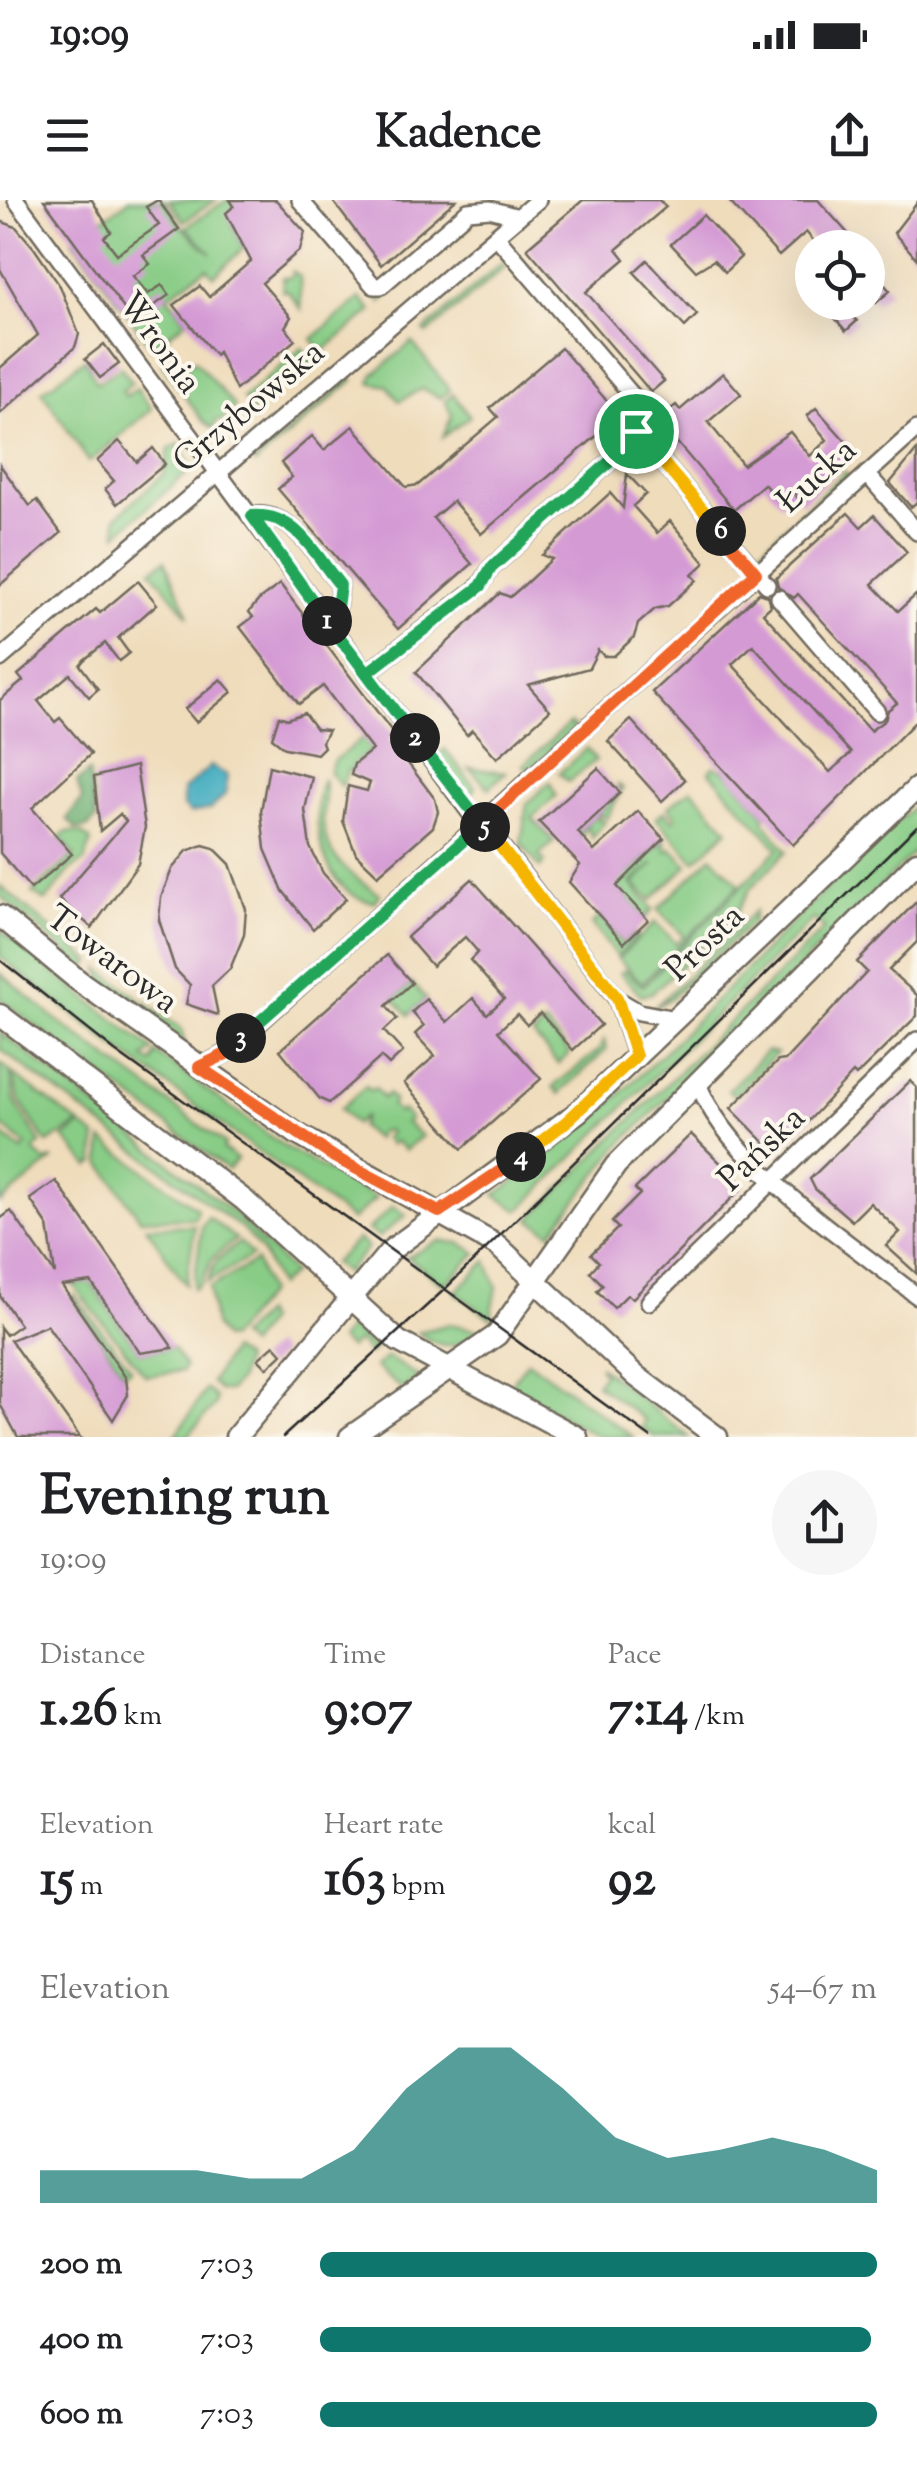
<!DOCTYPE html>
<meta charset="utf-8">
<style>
:root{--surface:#fff;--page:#f6f6f6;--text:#202124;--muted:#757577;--accent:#0f766e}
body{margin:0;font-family:"Sorts Mill Goudy",serif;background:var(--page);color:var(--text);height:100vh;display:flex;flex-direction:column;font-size:38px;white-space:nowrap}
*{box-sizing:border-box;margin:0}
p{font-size:32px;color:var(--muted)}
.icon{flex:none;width:55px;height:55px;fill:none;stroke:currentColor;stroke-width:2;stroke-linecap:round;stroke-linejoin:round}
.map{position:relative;height:1237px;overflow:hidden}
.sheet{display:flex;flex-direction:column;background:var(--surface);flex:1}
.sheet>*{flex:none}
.buttons{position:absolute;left:795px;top:30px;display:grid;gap:20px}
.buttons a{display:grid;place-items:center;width:90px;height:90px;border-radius:50%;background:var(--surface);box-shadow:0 10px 40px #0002;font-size:50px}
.pin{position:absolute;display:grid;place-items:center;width:85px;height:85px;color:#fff;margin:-42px;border:5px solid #fff;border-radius:50%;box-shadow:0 2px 10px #0007}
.km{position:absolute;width:50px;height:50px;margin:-25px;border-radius:50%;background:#222;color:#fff;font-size:28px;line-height:50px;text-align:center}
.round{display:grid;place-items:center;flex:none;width:105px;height:105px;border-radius:52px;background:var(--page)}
.overview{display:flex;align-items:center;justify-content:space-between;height:170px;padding:0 40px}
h1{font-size:55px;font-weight:700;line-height:75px}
.stats{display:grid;grid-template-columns:repeat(3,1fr);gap:15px;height:170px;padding:10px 40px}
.stats div{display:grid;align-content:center}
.stats b{font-size:50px;font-weight:700}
.stats small{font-size:28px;font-weight:400}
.stats p{font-size:28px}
.chart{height:280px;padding:20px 40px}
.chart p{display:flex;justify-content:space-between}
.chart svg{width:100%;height:180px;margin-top:10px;fill:var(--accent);opacity:.7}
ul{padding:0 40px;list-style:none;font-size:32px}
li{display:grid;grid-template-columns:160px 120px 1fr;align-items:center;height:75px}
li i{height:25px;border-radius:12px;background:var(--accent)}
.status{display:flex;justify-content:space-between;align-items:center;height:70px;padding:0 50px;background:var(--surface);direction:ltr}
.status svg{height:28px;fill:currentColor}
header{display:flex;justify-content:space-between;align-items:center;height:130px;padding:0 40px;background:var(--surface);font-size:45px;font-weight:700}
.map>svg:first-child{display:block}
.green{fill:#88cc86;stroke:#5a7c58;stroke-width:2.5}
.forest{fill:#6eb073;stroke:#4c6e4f;stroke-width:2.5}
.water{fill:#3eaabe;stroke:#346a74;stroke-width:2.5}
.building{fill:#d49ad4;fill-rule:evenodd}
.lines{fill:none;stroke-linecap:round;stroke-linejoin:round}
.minor-casing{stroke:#70695d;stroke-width:20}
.major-casing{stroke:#70695d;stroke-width:25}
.minor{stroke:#fff;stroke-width:15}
.major{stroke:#fff;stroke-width:20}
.tram{stroke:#2b2b2b;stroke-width:2.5}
.split-1-casing{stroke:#fff;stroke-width:20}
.split-2-casing{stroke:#fff;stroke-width:20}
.split-3-casing{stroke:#fff;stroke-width:20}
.split-4-casing{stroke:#fff;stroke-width:20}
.split-5-casing{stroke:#fff;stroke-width:20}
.split-6-casing{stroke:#fff;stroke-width:20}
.split-7-casing{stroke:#fff;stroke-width:20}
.split-1{stroke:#22a559;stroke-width:12}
.split-2{stroke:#22a559;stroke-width:12}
.split-3{stroke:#22a559;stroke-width:12}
.split-4{stroke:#f0652b;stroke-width:12}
.split-5{stroke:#f5b400;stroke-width:12}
.split-6{stroke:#f0652b;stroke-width:12}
.split-7{stroke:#f5b400;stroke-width:12}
.labels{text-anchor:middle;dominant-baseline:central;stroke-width:8;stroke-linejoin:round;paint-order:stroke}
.street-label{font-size:35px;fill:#2b2b2b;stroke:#fbf7ec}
</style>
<div class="status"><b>19:09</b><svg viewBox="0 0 49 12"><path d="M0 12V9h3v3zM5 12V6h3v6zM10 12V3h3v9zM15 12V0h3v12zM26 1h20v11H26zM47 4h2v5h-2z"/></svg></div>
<header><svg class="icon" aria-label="menu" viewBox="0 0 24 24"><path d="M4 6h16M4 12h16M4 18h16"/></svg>Kadence<svg class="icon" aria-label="share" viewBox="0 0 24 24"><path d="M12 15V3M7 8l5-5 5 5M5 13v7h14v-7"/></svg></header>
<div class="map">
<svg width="917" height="1237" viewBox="0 0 917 1237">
<rect width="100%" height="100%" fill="#fbf7ec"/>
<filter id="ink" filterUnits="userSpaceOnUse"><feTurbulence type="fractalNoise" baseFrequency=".01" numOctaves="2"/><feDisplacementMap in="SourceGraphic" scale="20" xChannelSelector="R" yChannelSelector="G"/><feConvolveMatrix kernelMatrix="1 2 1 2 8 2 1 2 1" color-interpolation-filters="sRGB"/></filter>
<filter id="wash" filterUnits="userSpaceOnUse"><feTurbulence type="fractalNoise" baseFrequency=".0048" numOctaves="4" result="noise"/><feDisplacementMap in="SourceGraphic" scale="40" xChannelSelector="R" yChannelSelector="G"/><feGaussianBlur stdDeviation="2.25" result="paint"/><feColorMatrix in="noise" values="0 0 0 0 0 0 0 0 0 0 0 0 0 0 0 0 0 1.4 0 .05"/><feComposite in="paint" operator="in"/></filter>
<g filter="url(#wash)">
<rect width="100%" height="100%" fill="#efdcbb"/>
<g class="green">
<polygon points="129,0 164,0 183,28 212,54 186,27 227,0 235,0 231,22 244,48 214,76 207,68 168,96 186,121 152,148 73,40"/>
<polygon points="169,0 216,0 184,21"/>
<polygon points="469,18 470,26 381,102 377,97"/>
<polygon points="502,63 505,67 427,134 424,131"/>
<polygon points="292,71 300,76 301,109 287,90 282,91 283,78 291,77"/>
<polygon points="360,98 372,111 322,152 312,139"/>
<polygon points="412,142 450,190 441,198 422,189 399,201 388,186 371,183 373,175"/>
<polygon points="302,148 313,161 254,212 243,199"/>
<polygon points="85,159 97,183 121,167 132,182 122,191 126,196 137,188 152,209 89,262 42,191"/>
<polygon points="195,160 235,207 223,220 216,221 214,228 203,221 162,164 169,163 178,172"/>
<polygon points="351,177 353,180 255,264 253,261"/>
<polygon points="453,194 470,216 443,237 452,215 445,201"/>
<polygon points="179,244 192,269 117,334 116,317 164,274 169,249"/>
<polygon points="845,272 851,278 763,358 751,358"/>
<polygon points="165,360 188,413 188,415 151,370"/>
<polygon points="570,523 575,528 528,570 523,565"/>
<polygon points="364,538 372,550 354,564 352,571 348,570 341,586 329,572 334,560"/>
<polygon points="587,548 596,560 568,582 559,573"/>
<polygon points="445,549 475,587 470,597 438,555"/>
<polygon points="714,566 726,572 765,615 764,621 787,651 750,689 738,711 652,793 641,795 620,773 625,770 643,786 778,649 709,571"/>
<polygon points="469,568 506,572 489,588"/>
<path d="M 323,580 C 328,594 323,605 323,620 C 325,658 351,676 380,694 L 374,702 C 324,698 307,618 323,580 Z"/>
<polygon points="550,582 556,596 532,618 554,642 539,655 545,662 540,668 521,643 527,603"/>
<polygon points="618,585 623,588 607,618 600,614 598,619 605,622 592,638 588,627 581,636 578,632 620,593"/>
<polygon points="692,589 728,630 695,661 656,618 664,611 673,621 676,617 668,607"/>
<path d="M 917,604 L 917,650 L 618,947 L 551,1033 L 530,1019 L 824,729 L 814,718 L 519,1011 L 495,995 C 653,886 772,729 917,604 Z"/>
<polygon points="67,632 81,633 91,641 85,661 70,670 46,701 32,693 75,655 60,637"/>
<polygon points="665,640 667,651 671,648 688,665 651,700 634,684 654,663 631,683 653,709 646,718 602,670 631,672"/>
<polygon points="712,656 740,685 642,783 618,759 655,722 676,743 684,736 658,709"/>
<polygon points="0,686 91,762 86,769 0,696"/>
<polygon points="755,711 753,722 672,797 654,808"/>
<polygon points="599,717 623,744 635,734 637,737 617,757 592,724"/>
<polygon points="0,730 153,850 144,858 152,863 156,853 285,947 376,998 352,1020 104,839 0,757"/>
<polygon points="100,769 181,829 185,843 103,782"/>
<polygon points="0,773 59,822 225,944 223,949 237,959 228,970 0,799"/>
<polygon points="412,783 426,799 409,815 394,799"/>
<polygon points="545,824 570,853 558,864 533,835"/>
<polygon points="0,832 234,1013 293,1073 278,1086 261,1050 240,1027 0,849"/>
<polygon points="604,840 606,850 559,894 553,887 599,850"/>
<polygon points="767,851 777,853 734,896 728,890"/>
<polygon points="0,863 10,871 15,902 41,943 34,951 45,961 54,959 0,1003 0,933 22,950 26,945 0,924"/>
<polygon points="13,874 80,924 47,943 19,901"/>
<polygon points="366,886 370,891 375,888 383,898 388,894 394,901 391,905 398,913 402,910 410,919 406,923 422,936 405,950 394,941 390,945 384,938 390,933 387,930 379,932 376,939 360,927 365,916 355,924 340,909"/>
<polygon points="81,925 96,936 95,962 89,966 64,938"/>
<polygon points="102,940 197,1008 195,1018 140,1019 101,963"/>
<polygon points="393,1006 406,1015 379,1037 368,1030"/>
<polygon points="208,1017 236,1039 213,1058 199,1086 193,1089 202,1026"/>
<polygon points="195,1025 186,1085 146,1027"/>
<polygon points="358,1039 368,1047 346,1073 333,1063"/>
<polygon points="439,1041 460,1043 477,1053 444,1085 407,1057"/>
<polygon points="240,1042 252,1056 207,1082 216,1061"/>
<polygon points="256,1061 268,1093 230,1138 223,1139 214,1125 209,1088"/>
<polygon points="487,1061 497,1087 491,1118 455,1092"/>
<polygon points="87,1077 140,1153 173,1148 185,1166 182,1171 146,1176 73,1085 86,1083"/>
<polygon points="74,1095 131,1168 124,1173 72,1097"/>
<polygon points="263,1113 267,1121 249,1146 239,1137"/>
<path d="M 450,1124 L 482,1131 C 460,1149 439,1151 418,1132 Z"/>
<polygon points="350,1127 375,1148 369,1154 358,1141 349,1148 339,1140"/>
<polygon points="231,1150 244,1159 239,1180 229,1191 220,1191 211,1182"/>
<polygon points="387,1157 419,1177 418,1178 402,1189 375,1167"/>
<polygon points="528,1161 633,1237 599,1237 509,1186"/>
<polygon points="599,1166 689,1237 655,1237 641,1227 645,1220 596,1184 603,1174"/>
<polygon points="206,1189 216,1198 215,1205 187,1237 175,1237"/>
</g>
<polygon class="forest" points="89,572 96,619 87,628 76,629 67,619 82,599 77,582"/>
<polygon class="water" points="211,566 227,575 226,593 211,609 190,613 183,607 183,590"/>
<g id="blocks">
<g class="building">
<polygon points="44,0 92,0 111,32 104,37 117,54 159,25 146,7 158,0 179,29 143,55 150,64 133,76 148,94 162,85 169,95 133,121"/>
<polygon points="230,0 276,0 305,32 300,50 262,83 291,117 285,127 295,140 236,190 218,152 215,155 174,105 200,86 209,97 251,61 226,13 234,6"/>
<polygon points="332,0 456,0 381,65"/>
<polygon points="583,0 659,0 666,7 617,49 625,59 586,92 664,181 651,192 527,48"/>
<polygon points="728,0 818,0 852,38 841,48 820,48 806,32 779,56"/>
<polygon points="917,3 917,59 894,33"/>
<polygon points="703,15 741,57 725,72 714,60 696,71 671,44"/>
<polygon points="0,21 16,27 34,48 60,86 79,134 75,147 0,214 0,168 38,135 0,69"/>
<polygon points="647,60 697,115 685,127 634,72"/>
<polygon points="868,66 890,91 876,103 868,94"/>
<polygon points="821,102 863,102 850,114 857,121 846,131"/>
<polygon points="104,144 119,164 100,178 85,159"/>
<polygon points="561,148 620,216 481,334 453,301 433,318 472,364 398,429 278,289 292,277 281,263 312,236 324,250 353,226 406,287 418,285 498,217 490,208"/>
<polygon points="723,173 741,194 708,222 743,265 790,232 810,256 827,240 807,216 816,208 857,254 802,303 794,293 781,304 764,284 734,310 658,220 676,205 680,210"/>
<polygon points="119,241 137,262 153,248 165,264 117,304 105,289 114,281 97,261"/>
<polygon points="917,250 917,302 911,307 890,283"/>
<polygon points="0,265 30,306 37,300 61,333 0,385"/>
<polygon points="627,274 646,294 633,306 657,333 670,321 705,363 692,375 697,380 668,406 655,409 638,424 634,437 614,456 604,456 598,450 589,468 528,485 550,510 497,558 472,530 467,535 416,472 500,393 510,397 525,384 552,359 542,355 610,293 623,308"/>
<path d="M 848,313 L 861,327 L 874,315 L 907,352 L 872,384 L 898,411 L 917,394 L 917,520 L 793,645 L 652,492 L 759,393 L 768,396 L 771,406 L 763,413 L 870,531 L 885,520 L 888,510 L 897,503 L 798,394 L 794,398 L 778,387 L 776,378 ZM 753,445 L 851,553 L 830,572 L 732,464 Z"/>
<polygon points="138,381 157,404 118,438 129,453 119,461 105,443 84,460 80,465 98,489 89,497 70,474 38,501 55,522 60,518 91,554 32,608 72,654 31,689 0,653 0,500 23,481 18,475 96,409 100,413"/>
<polygon points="280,384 394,534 389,538 435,599 438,612 433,627 378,675 356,654 343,621 348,586 367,591 370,583 351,575 354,564 372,550 323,486 299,504 240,427 253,417 249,412 259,400"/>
<polygon points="221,479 232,492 196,522 185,509"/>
<polygon points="304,513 316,529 328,530 322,542 324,547 317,554 285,548 272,538 279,516 287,519"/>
<polygon points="631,520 685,580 662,601 608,541"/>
<polygon points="136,566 145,627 138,664 92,728 59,699 126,621 120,614 100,631 94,577"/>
<polygon points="269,566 312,577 305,610 310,647 323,673 346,699 313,729 283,691 265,649 261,611"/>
<polygon points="598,568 620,593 578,632 594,651 638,611 664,639 617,686 648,720 624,743 569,682 580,665 539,622"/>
<polygon points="203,645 214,648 230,664 246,709 244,735 230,769 212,786 218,815 186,804 190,785 175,769 159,720 161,697 172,669 187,651"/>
<polygon points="472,679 601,825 573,850 540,813 527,825 517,814 498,831 541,879 462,949 404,883 435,856 415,834 424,826 412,812 426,799 447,822 473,798 487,814 504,799 470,760 478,752 465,737 432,766 407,737"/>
<polygon points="917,701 917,742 889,770 917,795 917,816 856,876 853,873 777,955 731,908 778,861 785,860 867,772 857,762"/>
<polygon points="387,755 412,783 386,806 397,819 384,831 403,852 389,865 381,857 329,903 320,899 280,850"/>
<polygon points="910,881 917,888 917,1074 886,1046 900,1032 870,1003 852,1021 815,989 810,979"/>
<polygon points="691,934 744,986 633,1098 627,1095 614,1108 597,1091 603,1085 590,1072 599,1062 591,1054 618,1028 612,1022 640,994 635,989"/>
<polygon points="56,981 173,1148 140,1153 91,1082 62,1086 126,1178 128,1195 113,1220 47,1125 10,1140 80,1237 18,1237 0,1204 0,1127 6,1135 20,1125 0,1096 0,1019 11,1011 55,1074 48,1026 30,999"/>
<polygon points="274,1145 282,1154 267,1168 258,1159"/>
</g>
</g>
</g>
<g filter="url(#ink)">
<use href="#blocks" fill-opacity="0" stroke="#70695d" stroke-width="2.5"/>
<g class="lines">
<defs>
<g id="minor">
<polyline points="16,0 474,618 498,642 617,799 639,812 676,819"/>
<polyline points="300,0 374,86 381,86 468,11 490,9 518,17"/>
<polyline points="636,231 767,385"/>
<polyline points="867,274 917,332"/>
<path d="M 252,315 C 295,312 314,354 340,385 L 334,430"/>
<polyline points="779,398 877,512"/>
<polyline points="0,459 538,0"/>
<path d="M 367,473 L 481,385 L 491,368 L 624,249 C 638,232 644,215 632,195 L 496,36"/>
<polyline points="617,799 636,857"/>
<polyline points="199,867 225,854 917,229"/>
<path d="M 697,880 C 724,961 850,1042 917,1096"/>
<polyline points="649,1102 917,840"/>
</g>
<g id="major">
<polyline points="0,716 79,781 297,934 498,1046 636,1176 717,1237"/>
<polyline points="0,815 244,1000 398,1141 577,1237"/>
<polyline points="236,1237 391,1050 578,912 917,588"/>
<polyline points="350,1237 497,1135 616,965 917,662"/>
</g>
</defs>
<use href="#minor" class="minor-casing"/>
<use href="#major" class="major-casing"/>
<use href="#minor" class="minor"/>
<use href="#major" class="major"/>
<g class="tram">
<polyline points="0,760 115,851 650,1237"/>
<polyline points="283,1237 445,1089 917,626"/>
</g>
</g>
</g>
<g class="lines" filter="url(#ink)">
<defs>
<polyline id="split-1" points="327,421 367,473 481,386 491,368 624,249 636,231"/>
<path id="split-2" d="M 327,421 L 252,316 C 296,312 314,354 340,385 L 334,430 L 415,538"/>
<polyline id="split-3" points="241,838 482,624 415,538"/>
<polyline id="split-4" points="241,838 226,854 199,867 334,957 439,1012 521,957"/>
<polyline id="split-5" points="485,627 617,798 636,856 566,922 521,957"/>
<polyline id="split-6" points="485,627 482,624 756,373 721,331"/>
<polyline id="split-7" points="636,231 721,331"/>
</defs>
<use href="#split-1" class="split-1-casing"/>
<use href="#split-2" class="split-2-casing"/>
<use href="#split-3" class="split-3-casing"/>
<use href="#split-4" class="split-4-casing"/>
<use href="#split-5" class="split-5-casing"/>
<use href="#split-6" class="split-6-casing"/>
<use href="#split-7" class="split-7-casing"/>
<use href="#split-1" class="split-1"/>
<use href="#split-2" class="split-2"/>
<use href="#split-3" class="split-3"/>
<use href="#split-4" class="split-4"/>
<use href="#split-5" class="split-5"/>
<use href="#split-6" class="split-6"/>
<use href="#split-7" class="split-7"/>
</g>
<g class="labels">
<g class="street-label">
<text transform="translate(158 144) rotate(54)">Wronia</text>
<text transform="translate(250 208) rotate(-40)">Grzybowska</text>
<text transform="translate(818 277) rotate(-42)">Łucka</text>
<text transform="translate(706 744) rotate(-44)">Prosta</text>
<text transform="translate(111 761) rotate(37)">Towarowa</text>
<text transform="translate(763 950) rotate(-44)">Pańska</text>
</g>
</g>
</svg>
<div class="buttons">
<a><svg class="icon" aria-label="locate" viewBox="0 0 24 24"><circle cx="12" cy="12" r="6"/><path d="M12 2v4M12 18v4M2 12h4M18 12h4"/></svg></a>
</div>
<div class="pin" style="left:636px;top:231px;background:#1e9e55"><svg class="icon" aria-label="arrive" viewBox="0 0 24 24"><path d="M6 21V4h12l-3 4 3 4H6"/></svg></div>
<b class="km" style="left:327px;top:421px">1</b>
<b class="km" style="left:415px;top:538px">2</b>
<b class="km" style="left:241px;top:838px">3</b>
<b class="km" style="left:521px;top:957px">4</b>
<b class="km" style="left:485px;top:627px">5</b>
<b class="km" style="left:721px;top:331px">6</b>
</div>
<section class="sheet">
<div class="overview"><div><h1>Evening run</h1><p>19:09</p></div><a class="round"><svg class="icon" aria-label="share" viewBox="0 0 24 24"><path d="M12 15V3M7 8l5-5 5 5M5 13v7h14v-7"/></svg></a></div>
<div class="stats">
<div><p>Distance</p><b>1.26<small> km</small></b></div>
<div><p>Time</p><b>9:07</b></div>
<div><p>Pace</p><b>7:14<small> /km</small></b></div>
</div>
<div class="stats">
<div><p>Elevation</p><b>15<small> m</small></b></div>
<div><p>Heart rate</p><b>163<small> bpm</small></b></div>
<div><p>kcal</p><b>92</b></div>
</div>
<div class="chart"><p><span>Elevation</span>54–67 m</p>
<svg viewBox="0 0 160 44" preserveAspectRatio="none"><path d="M0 44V36L10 36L20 36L30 36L40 38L50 38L60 31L70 16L80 6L90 6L100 16L110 28L120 33L130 31L140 28L150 31L160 36V44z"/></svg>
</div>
<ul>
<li><b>200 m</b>7:03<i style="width:100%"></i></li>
<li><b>400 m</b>7:03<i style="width:99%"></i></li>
<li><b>600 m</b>7:03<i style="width:100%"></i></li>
</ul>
</section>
